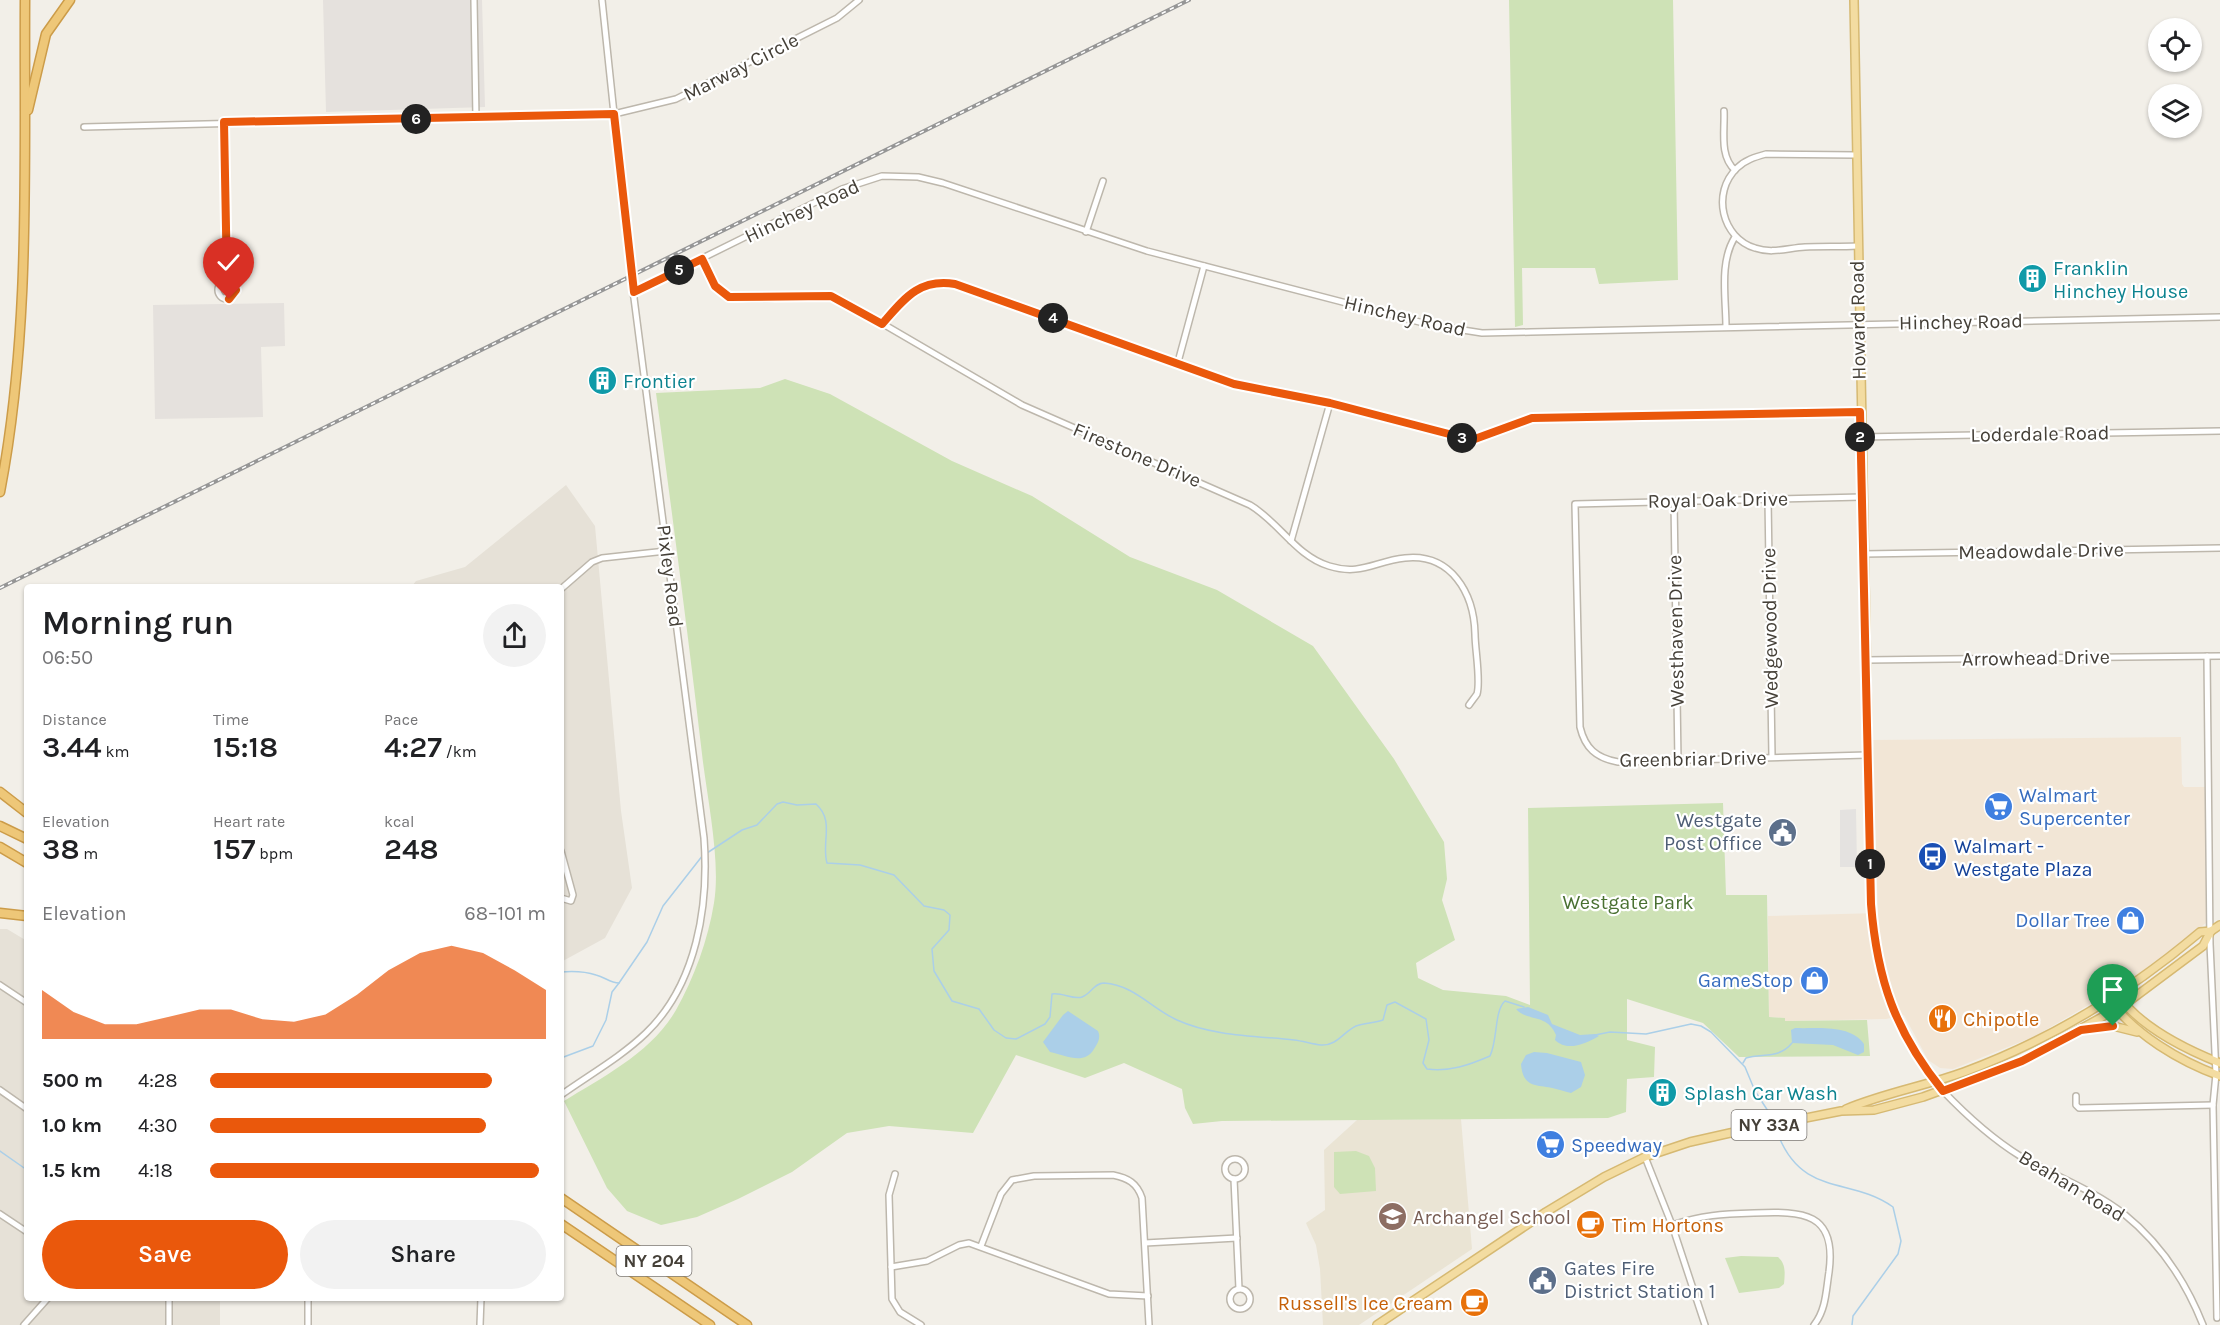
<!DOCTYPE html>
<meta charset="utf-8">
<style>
:root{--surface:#fff;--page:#f2f2f2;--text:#202124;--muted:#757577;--accent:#ea580c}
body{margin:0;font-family:Karla,sans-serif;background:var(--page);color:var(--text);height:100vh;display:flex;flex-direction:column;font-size:22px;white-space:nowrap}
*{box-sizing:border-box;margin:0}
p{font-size:20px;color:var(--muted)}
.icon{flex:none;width:33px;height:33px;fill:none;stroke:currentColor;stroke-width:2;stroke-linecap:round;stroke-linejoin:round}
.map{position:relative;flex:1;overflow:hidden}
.sheet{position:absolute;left:24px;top:584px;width:540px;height:717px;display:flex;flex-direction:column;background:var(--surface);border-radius:6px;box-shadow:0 2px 4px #0004}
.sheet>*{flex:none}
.controls{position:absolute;left:2148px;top:18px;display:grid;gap:12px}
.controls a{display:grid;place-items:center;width:54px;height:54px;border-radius:50%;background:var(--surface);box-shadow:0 2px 4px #0004;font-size:30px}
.pin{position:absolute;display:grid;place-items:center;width:51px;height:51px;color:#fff;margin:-62px -26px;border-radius:50% 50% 50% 0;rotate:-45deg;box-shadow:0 0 6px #0007}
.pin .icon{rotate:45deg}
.km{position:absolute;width:30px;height:30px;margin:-15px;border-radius:50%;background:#222;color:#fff;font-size:16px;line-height:30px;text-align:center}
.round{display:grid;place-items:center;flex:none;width:63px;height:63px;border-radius:32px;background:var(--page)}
.headline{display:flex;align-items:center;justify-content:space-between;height:102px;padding:0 18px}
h1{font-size:33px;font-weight:600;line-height:45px}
.figures{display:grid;grid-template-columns:repeat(3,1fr);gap:9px;height:102px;padding:6px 18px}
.figures div{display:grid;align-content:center}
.figures b{font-size:30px;font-weight:600}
.figures small{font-size:16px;font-weight:400}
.figures p{font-size:16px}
.chart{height:168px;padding:12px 18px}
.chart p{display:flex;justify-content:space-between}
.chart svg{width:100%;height:108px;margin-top:6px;fill:var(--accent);opacity:.7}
.cta{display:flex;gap:12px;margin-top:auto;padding:12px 18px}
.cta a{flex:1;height:69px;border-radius:36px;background:var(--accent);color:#fff;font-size:24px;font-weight:600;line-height:69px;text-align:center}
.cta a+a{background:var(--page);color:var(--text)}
ul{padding:0 18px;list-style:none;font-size:20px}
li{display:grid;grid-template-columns:96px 72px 1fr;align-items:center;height:45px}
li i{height:15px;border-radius:8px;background:var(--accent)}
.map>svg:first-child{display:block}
.residential{fill:#e6e1d7}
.commercial{fill:#f2e6d6}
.industrial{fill:#e5e1dd}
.education{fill:#eae4d4}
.green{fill:#cee2b6}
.parking{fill:#e4e2e0}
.water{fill:#abcfe8}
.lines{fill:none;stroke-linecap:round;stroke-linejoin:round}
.stream{stroke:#abcfe8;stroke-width:1.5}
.minor-casing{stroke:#bdb7ac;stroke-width:8}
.major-casing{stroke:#d6b972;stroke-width:10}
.highway-casing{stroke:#cc9c49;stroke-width:11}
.minor{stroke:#fff;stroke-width:5}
.major{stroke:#f3dca1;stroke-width:7}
.highway{stroke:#eec778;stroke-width:8}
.rail-casing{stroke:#969696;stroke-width:4}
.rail{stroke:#fff;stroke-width:1.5;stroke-dasharray:4.5;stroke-linecap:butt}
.route-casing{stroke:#fff;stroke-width:12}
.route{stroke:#ea580c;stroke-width:8}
.labels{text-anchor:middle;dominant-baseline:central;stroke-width:4.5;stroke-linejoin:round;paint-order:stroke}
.shield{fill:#fff;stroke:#7d7974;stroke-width:1.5}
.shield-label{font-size:18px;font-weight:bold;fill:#454038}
.street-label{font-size:20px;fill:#454038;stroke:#fff}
.culture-label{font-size:20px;fill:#0d838f;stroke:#fff;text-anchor:start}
.shop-label{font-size:20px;fill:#366cbe;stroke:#fff;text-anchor:start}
.service-label{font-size:20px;fill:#4e5e75;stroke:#fff;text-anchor:end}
.transit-label{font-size:20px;fill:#164399;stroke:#fff;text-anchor:start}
.park-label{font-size:20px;fill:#497031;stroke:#fff}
.food-label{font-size:20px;fill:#c56008;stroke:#fff;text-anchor:start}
.education-label{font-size:20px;fill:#785e54;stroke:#fff;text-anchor:start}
</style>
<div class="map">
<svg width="2220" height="1325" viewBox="0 0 2220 1325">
<rect width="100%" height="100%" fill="#f2efe8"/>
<g class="residential">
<polygon points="566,485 595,526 621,811 632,888 605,938 561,962 561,586 412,586 416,581 465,567"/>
<polygon points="0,929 7,929 27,941 27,1298 220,1298 220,1325 0,1325"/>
</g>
<polygon class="commercial" points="2181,737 2182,784 2184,787 2206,787 2207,919 2206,923 2128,982 2035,1036 1953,1069 1940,1068 1928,1060 1904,1015 1886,1019 1785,1021 1785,1018 1769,1017 1768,916 1878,913 1872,740"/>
<g class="industrial">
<polygon points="323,0 482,0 485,107 326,112"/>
<polygon points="284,303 285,346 261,347 263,417 155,419 153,305"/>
</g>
<polygon class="education" points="1461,1119 1472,1249 1359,1325 1323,1325 1320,1269 1316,1245 1306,1223 1325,1210 1324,1150 1357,1120"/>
<g class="green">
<polygon points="1509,0 1673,0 1678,280 1599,284 1595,268 1522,268 1523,325 1515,327"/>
<path d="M 785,379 L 830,394 L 952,461 L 1032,496 L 1130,557 L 1217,590 L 1313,646 L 1394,759 L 1444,842 L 1447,879 L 1442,900 L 1455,940 L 1416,963 L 1418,978 L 1443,990 L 1506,996 L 1530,1005 L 1528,808 L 1723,803 L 1726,895 L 1767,895 L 1769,1017 L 1785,1018 L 1785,1021 L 1867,1020 L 1870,1056 L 1739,1057 L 1703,1023 L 1627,999 L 1627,1040 L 1655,1047 L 1654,1077 L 1627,1079 L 1626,1112 L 1608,1118 L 1222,1121 L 1193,1124 L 1185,1108 L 1182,1089 L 1124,1063 L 1085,1078 L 1016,1055 L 973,1133 L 889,1126 L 847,1133 L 792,1172 L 738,1199 L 697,1217 L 661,1225 L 627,1211 L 607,1188 L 564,1101 C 603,1077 652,1052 676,1010 C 694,978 708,940 714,903 C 721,861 707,798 702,754 C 688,634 672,513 656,393 L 760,388 Z"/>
<polygon points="1356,1151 1369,1156 1375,1168 1376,1191 1340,1194 1334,1187 1334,1152"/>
<path d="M 1741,1256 L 1778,1257 C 1786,1264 1785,1273 1784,1284 L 1779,1288 L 1739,1293 L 1725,1258 Z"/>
</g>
<polygon class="parking" points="1856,809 1857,867 1840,867 1840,810"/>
<g class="water">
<path d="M 1528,1007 L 1548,1015 L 1552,1024 L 1580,1035 L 1595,1034 L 1599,1036 C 1585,1044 1567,1052 1555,1040 L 1556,1035 C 1547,1013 1527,1022 1516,1009 Z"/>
<path d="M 1068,1011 L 1098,1031 C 1101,1038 1098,1043 1094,1049 C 1084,1066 1065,1055 1050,1052 L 1043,1042 L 1063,1015 Z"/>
<path d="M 1795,1028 C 1817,1029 1850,1024 1864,1044 L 1864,1052 L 1858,1055 L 1833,1045 L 1792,1043 L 1791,1030 Z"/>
<path d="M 1534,1052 L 1547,1053 L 1581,1062 L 1585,1075 L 1581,1087 L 1571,1093 C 1565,1092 1562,1090 1556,1089 C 1539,1084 1523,1090 1521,1064 L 1526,1055 Z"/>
</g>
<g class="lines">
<g class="stream">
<path d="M 707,853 L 742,830 L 757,825 L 777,804 L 783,802 L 797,805 L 816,804 C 835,821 821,842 827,863 L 860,865 L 894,875 L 924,906 L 944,910 L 950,915 L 949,930 L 932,949 L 934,971 L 952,1001 L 979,1009 L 994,1030 L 1006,1038 L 1016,1039 L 1045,1024 L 1050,1017 L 1052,994 C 1062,992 1073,1000 1082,997 C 1091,994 1094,983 1104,983 C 1134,985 1151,1008 1177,1020 C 1212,1036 1256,1036 1294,1040 C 1303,1041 1312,1044 1321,1045 C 1337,1046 1343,1032 1356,1026 C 1364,1023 1374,1023 1383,1020 L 1387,1005 L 1395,1002 L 1426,1019 L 1429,1040 L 1423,1063 L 1427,1069 C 1450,1072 1469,1065 1490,1056 C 1498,1039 1494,1011 1505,1001 L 1524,1007"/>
<path d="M 561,972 C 573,971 584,971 596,975 C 605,977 610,983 619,983 L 647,942 L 663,906 L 703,855"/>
<polyline points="1595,1035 1610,1032 1646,1034 1691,1024 1701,1026 1711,1032 1745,1067 1755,1091 1768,1111"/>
<polyline points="561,1058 593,1046 606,1020 612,992 619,983"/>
<path d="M 1743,1063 L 1746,1058 C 1763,1053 1779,1059 1792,1043"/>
<path d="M 1779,1137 C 1804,1197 1851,1177 1893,1207 L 1901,1241 L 1898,1254 L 1853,1316 L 1852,1325"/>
<polyline points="0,1151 27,1170"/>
</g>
<defs>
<g id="minor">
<polyline points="474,0 476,118"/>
<path d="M 1724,111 C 1725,130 1719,156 1735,170"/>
<polyline points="224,122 227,281"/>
<polyline points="84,127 614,114 676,99 837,18 859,0"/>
<path d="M 1855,155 L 1766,154 C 1755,157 1745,160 1737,168 C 1711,193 1722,238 1755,248 C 1772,254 1788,248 1805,247 C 1822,246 1840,247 1857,246"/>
<polyline points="1086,232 1103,181"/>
<path d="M 702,259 C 707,270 711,285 721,292 C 742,309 810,288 842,300 L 1022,405 L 1250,505 C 1279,522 1296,556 1329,566 C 1361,576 1375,561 1405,558 C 1451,553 1474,593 1475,634 C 1475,649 1481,681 1477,694 C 1475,697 1471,702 1469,705"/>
<circle cx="227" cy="290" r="9"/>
<polyline points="634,292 842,189 882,176 918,177 943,183 1147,251 1431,325 1482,333 1531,332 2220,317"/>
<path d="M 882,324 C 904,299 919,278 955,283 L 1234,384 L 1330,403 L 1472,440 L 1532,418 L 1860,412"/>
<path d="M 1726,327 C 1726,298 1719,262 1735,237"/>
<polyline points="1178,362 1204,266"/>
<polyline points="1860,437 2220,431"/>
<path d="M 1862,497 L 1575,504 L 1580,727 C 1585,748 1596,758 1618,762 L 1867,755"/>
<polyline points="1768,499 1772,757"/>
<polyline points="1674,501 1678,761"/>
<polyline points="1291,541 1330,403"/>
<polyline points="1863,554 2220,548"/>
<polyline points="561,589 592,562 602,558 666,551"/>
<polyline points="2207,656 2210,944 2216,1074 2213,1105 2217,1318"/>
<polyline points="1866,660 2220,656"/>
<polyline points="561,851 573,895 571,901 561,898"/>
<polyline points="0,985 27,1003"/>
<polyline points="0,1090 27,1109"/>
<path d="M 1943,1091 C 1966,1115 1991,1138 2020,1156 C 2054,1176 2092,1189 2124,1214 C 2160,1243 2186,1282 2203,1325"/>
<path d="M 561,1095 C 589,1075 621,1057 646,1033 C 697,984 709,905 704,838 L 631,275 L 602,0"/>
<polyline points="2076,1096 2076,1105 2079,1108 2213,1105"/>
<polyline points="1645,1157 1672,1225 1705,1325"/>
<circle cx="1235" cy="1169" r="10"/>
<polyline points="895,1174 889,1195 892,1299 900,1312 921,1325"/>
<polyline points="1234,1179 1239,1289"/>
<polyline points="0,1214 27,1232"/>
<path d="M 1672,1225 C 1702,1215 1722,1214 1754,1213 C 1803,1211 1837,1212 1829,1272 C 1826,1291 1826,1310 1814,1325"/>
<polyline points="1145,1243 1237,1238"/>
<path d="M 981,1246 L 1001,1194 L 1012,1180 L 1034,1176 L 1113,1175 C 1128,1178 1137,1183 1142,1198 L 1149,1325"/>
<polyline points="891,1267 927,1261 959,1245 969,1243 1109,1294 1148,1296"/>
<circle cx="1240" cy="1299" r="10"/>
<polyline points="169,1298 169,1325"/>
<polyline points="24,1325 48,1298"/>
<polyline points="308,1325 308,1298"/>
<polyline points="480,1325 481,1298"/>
</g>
<g id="major">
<path d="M 1854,0 L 1871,904 C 1877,980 1896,1031 1943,1091"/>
<path d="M 2118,995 C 2140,1027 2185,1049 2220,1063"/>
<path d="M 2109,1000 C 2136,1035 2179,1061 2220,1076"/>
<polyline points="2086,1029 2113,1026 2137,1032"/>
<path d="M 1846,1109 C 1884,1093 1925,1086 1964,1072 C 2051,1040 2129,992 2200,932 L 2211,931"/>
<polyline points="1377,1325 1546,1212 1604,1177 1645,1157 1690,1142 1730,1133 1841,1111 1874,1110 1923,1097 2022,1061 2124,1005 2203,946 2211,931 2220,925"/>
</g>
<g id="highway">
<polyline points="28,110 46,34 70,0"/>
<path d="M 0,492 C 31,331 24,164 25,0"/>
<polyline points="0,792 27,813"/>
<polyline points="0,826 27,839"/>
<polyline points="0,847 27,863"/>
<polyline points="0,913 27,916"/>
<polyline points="561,1198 747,1325"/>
<polyline points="561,1224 710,1325"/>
</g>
</defs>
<use href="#minor" class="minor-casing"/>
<use href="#major" class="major-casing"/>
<use href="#highway" class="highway-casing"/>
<use href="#minor" class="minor"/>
<use href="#major" class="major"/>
<use href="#highway" class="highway"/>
<defs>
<polyline id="rail" points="0,588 1189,0"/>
</defs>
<use href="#rail" class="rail-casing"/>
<use href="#rail" class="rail"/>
</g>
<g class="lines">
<defs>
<path id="route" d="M 229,299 L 236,290 L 232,283 L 227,281 L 224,122 L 614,114 L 634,292 L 702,259 L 715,286 L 729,297 L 831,296 L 882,324 C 904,299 919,278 955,284 L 1234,384 L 1330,403 L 1472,440 L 1532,418 L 1860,412 L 1871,904 C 1877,979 1895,1032 1943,1091 L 2022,1061 L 2081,1030 L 2113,1026"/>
</defs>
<use href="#route" class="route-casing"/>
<use href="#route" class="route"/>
</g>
<defs>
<symbol id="building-disc" viewBox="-11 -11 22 22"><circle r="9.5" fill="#0f9aa8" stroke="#fff"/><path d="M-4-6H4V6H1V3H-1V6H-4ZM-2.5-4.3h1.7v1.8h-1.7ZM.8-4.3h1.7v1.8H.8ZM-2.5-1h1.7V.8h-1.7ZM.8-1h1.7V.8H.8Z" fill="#fff"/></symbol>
<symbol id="supermarket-disc" viewBox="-11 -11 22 22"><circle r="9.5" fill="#3f7fe0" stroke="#fff"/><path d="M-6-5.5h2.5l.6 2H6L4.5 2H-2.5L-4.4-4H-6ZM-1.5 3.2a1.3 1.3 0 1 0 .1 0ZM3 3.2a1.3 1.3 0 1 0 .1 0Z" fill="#fff"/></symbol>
<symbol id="civic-disc" viewBox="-11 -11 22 22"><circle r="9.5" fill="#5c6f8a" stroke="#fff"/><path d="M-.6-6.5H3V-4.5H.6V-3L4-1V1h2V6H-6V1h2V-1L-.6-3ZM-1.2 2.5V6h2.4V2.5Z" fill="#fff"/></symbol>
<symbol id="bus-disc" viewBox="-11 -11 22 22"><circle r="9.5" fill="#1a4fb4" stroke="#fff"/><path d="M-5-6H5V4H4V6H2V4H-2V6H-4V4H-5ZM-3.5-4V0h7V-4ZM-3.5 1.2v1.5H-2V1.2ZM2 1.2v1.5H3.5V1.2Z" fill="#fff"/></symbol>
<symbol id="shop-disc" viewBox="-11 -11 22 22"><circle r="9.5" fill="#3f7fe0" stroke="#fff"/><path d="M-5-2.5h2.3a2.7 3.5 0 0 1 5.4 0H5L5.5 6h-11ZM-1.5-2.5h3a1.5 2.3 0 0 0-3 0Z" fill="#fff"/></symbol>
<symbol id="restaurant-disc" viewBox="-11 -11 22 22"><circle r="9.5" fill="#e8710a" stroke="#fff"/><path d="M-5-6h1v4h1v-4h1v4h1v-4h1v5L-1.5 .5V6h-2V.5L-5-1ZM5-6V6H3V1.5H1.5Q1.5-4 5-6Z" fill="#fff"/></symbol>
<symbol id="school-disc" viewBox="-11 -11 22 22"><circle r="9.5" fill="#8d6e63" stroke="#fff"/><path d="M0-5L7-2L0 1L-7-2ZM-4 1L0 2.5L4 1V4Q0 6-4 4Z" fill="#fff"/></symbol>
<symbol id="cafe-disc" viewBox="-11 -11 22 22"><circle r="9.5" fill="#e8710a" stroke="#fff"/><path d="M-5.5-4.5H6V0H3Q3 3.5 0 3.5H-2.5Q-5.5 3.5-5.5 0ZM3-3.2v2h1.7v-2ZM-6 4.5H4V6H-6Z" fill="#fff"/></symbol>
</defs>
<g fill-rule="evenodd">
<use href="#building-disc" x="2016" y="262" width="33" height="33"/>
<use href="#building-disc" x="586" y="364" width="33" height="33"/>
<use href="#supermarket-disc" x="1982" y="790" width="33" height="33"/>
<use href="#civic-disc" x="1766" y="816" width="33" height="33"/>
<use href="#bus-disc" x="1916" y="840" width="33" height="33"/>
<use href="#shop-disc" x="2114" y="904" width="33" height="33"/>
<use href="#shop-disc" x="1798" y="964" width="33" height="33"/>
<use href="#restaurant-disc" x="1926" y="1002" width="33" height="33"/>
<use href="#building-disc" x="1646" y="1076" width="33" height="33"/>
<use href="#supermarket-disc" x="1534" y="1128" width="33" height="33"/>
<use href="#school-disc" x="1376" y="1200" width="33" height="33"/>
<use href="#cafe-disc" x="1574" y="1208" width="33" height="33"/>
<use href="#civic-disc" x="1526" y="1264" width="33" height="33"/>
<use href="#cafe-disc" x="1458" y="1286" width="33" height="33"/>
</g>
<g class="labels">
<g class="shield">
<rect x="1731.5" y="1110" width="75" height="30" rx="4.5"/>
<rect x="616.5" y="1246" width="75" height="30" rx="4.5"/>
</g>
<g class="shield-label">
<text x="1769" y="1125">NY 33A</text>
<text x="654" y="1261">NY 204</text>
</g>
<g class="street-label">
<text transform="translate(741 67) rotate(-27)">Marway Circle</text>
<text transform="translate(802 211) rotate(-25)">Hinchey Road</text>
<text transform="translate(1405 316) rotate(13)">Hinchey Road</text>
<text transform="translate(1858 320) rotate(-91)">Howard Road</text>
<text transform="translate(1961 322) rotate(-1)">Hinchey Road</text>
<text transform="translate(2040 434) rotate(-1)">Loderdale Road</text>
<text transform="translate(1137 455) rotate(23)">Firestone Drive</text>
<text transform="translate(1718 500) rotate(-1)">Royal Oak Drive</text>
<text transform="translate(2041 551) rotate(-1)">Meadowdale Drive</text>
<text transform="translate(670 576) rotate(83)">Pixley Road</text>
<text transform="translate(1770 628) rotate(-91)">Wedgewood Drive</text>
<text transform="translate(1676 631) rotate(-91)">Westhaven Drive</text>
<text transform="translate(2036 658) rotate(-1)">Arrowhead Drive</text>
<text transform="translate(1693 759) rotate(-1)">Greenbriar Drive</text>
<text transform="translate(2072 1186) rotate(31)">Beahan Road</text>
</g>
<g class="culture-label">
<text x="2053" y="268">Franklin<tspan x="2053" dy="23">Hinchey House</tspan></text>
<text x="623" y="381">Frontier</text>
<text x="1684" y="1093">Splash Car Wash</text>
</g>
<g class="shop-label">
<text x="2019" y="795">Walmart<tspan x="2019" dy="23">Supercenter</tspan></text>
<text x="2110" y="920" text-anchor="end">Dollar Tree</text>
<text x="1793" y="980" text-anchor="end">GameStop</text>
<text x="1571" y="1145">Speedway</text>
</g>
<g class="service-label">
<text x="1762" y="820">Westgate<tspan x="1762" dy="23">Post Office</tspan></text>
<text x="1564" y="1268" text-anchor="start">Gates Fire<tspan x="1564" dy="23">District Station 1</tspan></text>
</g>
<g class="transit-label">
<text x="1954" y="846">Walmart -<tspan x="1954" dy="23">Westgate Plaza</tspan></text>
</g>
<g class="park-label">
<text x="1628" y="902">Westgate Park</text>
</g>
<g class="food-label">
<text x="1963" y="1019">Chipotle</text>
<text x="1612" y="1225">Tim Hortons</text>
<text x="1453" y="1303" text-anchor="end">Russell's Ice Cream</text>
</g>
<g class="education-label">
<text x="1413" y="1217">Archangel School</text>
</g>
</g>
</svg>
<div class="controls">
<a><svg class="icon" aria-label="locate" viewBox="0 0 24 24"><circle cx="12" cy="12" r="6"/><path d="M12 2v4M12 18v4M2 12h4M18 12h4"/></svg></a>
<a><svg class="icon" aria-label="layers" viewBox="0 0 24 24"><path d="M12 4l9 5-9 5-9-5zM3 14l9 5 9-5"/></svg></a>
</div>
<div class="pin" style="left:2113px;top:1026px;background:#1e9e55"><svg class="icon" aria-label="arrive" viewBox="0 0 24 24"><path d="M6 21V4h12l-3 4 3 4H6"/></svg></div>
<div class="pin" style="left:229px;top:299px;background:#d93025"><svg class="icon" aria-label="check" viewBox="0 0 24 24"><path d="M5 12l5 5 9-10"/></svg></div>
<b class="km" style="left:1870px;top:864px">1</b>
<b class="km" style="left:1860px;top:437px">2</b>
<b class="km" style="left:1462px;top:438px">3</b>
<b class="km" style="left:1053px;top:318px">4</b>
<b class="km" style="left:679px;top:270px">5</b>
<b class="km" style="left:416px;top:119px">6</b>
<section class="sheet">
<div class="headline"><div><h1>Morning run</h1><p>06:50</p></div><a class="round"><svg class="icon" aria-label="share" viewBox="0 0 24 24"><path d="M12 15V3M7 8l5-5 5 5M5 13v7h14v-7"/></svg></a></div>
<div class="figures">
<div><p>Distance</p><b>3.44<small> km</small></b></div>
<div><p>Time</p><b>15:18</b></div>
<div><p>Pace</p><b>4:27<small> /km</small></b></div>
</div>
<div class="figures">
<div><p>Elevation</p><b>38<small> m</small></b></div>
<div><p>Heart rate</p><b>157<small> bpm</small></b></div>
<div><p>kcal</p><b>248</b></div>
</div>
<div class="chart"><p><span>Elevation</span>68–101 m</p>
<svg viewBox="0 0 160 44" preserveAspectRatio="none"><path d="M0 44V24L10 33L20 38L30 38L40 35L50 32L60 32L70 36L80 37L90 34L100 26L110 16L120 9L130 6L140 9L150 16L160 24V44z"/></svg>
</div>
<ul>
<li><b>500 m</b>4:28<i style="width:84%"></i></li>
<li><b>1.0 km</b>4:30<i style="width:82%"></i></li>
<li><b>1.5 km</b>4:18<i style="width:98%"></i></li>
</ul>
<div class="cta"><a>Save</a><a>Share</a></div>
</section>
</div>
